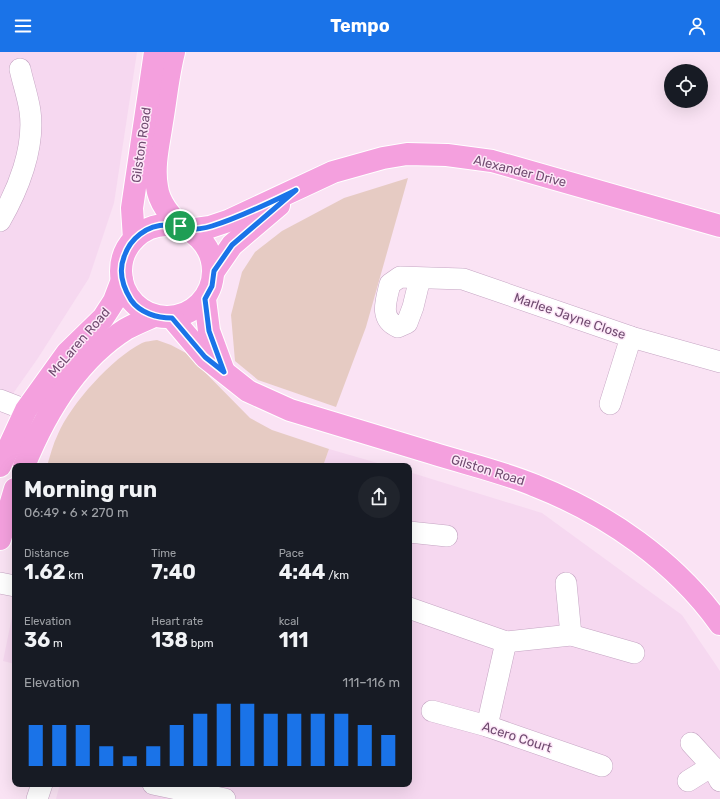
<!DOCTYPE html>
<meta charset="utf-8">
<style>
:root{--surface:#171b24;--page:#20242c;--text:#f1f3f6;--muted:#9ea1a6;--accent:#1a73e8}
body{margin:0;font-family:Rubik,sans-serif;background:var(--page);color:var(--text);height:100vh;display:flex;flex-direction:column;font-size:15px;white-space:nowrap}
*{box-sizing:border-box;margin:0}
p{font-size:13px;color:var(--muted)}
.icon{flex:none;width:22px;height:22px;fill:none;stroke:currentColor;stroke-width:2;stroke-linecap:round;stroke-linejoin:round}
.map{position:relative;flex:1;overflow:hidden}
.details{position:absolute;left:12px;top:411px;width:400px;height:324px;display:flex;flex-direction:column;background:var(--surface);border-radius:8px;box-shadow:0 4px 16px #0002}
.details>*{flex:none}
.controls{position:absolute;left:664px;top:12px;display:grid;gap:8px}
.controls a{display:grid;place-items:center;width:44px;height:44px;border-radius:50%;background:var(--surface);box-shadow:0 4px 16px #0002;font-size:20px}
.pin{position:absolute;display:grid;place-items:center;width:34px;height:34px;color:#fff;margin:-17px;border:2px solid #fff;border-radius:50%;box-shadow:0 1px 4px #0007}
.round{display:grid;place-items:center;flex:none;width:42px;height:42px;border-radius:21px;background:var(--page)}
.headline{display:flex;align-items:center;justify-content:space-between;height:68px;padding:0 12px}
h1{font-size:22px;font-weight:700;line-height:30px}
.stats{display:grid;grid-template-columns:repeat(3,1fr);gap:6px;height:68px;padding:4px 12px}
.stats div{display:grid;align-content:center}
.stats b{font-size:20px;font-weight:700}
.stats small{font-size:11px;font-weight:400}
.stats p{font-size:11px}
.chart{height:112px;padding:8px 12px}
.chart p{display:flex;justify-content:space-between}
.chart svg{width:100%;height:72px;margin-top:4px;stroke:var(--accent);stroke-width:6}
header{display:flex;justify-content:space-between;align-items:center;height:52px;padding:0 12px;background:var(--accent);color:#fff;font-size:18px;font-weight:700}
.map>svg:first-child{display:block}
.residential{fill:#f6d8f0}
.green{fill:#e6cbc3}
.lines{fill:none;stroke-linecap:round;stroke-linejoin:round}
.minor-casing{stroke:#c5a5c3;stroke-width:22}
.major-casing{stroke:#fff;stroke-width:24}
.minor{stroke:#fff;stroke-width:21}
.major{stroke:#f4a0de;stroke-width:22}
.route-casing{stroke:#fff;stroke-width:8}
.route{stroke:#1a73e8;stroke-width:5}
.labels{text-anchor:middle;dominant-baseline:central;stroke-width:3;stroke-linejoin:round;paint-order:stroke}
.street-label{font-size:13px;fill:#704b70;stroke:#fde8f8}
</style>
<header><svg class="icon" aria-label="menu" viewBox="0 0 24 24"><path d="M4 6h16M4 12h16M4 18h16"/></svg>Tempo<svg class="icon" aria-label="person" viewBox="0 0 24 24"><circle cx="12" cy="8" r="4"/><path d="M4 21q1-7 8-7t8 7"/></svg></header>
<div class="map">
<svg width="720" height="747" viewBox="0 0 720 747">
<rect width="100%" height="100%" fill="#fae3f4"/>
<g class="residential">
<polygon points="0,0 137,0 114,151 89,226 38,306 0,360"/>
<polygon points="329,397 388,414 323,414"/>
<polygon points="409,420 542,461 682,563 720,619 720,747 56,747 60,732 409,732"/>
<polygon points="15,550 15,612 3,609"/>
</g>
<g class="green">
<polygon points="408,126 366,275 336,355 258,328 235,309 231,263 242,220 255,200 282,179 344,146"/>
<path d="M 157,288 L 171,293 L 186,301 L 250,366 L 272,378 L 329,397 L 323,414 L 47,414 C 50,404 53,392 58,382 C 71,352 112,306 142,291 C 146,289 152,289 157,288 Z"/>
</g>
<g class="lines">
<defs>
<g id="minor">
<path d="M 0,169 C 18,138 35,96 30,59 C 28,45 23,31 20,17"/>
<path d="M 420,226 L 413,255 L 407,271 L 398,275 C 379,267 386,249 390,232 L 400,225 L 463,227 L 631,285 L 720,310"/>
<polyline points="0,348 26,358"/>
<polyline points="610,352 631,285"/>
<polyline points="409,480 447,484"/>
<polyline points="0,531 15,534"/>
<polyline points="566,531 571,583"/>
<polyline points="409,556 506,590 571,583 634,601"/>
<polyline points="432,659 487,674 602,714"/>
<polyline points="487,674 506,590"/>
<polyline points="691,691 712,714 720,729"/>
<polyline points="688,729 712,714"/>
<polyline points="153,732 225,747"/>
<polyline points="37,747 42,732"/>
</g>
<g id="major">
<path d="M 174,0 C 168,23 166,47 162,70 C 159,91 153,114 157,135 C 159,151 170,163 180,174"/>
<circle cx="167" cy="219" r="46"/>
<polyline points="188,178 210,175 228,169 333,120 383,106 407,102 447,103 492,109 720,174"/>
<polyline points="134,187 132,156 155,0"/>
<polyline points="214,219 232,193 279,153"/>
<polyline points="205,247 209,279 223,317"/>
<path d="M 172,266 L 205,305 L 248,339 L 290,358 C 338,373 385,387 432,401 C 467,412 503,420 536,434 C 607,462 675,509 720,572"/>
<polyline points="0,414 26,358 67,301 103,266 114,249 122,228"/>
<path d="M 24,414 C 45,362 77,308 126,277 C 135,272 145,268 154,264"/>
<polyline points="0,487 15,437"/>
</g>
</defs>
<use href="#minor" class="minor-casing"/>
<use href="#major" class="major-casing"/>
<use href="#minor" class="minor"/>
<use href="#major" class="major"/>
</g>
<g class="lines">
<defs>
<path id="route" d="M 296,138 L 232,193 L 214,219 L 212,234 L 205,247 L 209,279 L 224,320 L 205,305 L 172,266 C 157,266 140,261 131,248 C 123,235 118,220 124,205 C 130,186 147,173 167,173 C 175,172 181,176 188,177 C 194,178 206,176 212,174 C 241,165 269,151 296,138 Z"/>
</defs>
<use href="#route" class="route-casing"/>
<use href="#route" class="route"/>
</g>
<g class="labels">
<g class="street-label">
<text transform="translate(141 93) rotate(-82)">Gilston Road</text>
<text transform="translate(520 119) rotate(14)">Alexander Drive</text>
<text transform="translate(570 264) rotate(19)">Marlee Jayne Close</text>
<text transform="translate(79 290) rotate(-49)">McLaren Road</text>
<text transform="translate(488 418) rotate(17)">Gilston Road</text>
<text transform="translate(517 685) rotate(18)">Acero Court</text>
</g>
</g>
</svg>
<div class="controls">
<a><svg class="icon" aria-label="locate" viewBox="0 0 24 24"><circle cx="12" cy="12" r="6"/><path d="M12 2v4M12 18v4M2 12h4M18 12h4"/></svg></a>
</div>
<div class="pin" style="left:180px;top:174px;background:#1e9e55"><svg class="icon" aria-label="arrive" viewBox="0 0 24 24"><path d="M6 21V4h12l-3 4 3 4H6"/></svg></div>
<section class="details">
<div class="headline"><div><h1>Morning run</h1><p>06:49 · 6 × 270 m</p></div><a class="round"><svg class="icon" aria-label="share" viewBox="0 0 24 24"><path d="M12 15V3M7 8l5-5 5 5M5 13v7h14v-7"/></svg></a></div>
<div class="stats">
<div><p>Distance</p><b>1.62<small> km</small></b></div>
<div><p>Time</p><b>7:40</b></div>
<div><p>Pace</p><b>4:44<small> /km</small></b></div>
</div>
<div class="stats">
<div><p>Elevation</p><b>36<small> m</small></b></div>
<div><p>Heart rate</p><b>138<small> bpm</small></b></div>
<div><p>kcal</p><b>111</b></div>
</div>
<div class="chart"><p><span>Elevation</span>111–116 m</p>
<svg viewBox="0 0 160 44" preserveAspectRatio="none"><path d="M5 44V19M15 44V19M25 44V19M35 44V32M45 44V38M55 44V32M65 44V19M75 44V12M85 44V6M95 44V6M105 44V12M115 44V12M125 44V12M135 44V12M145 44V19M155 44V25"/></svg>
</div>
</section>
</div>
